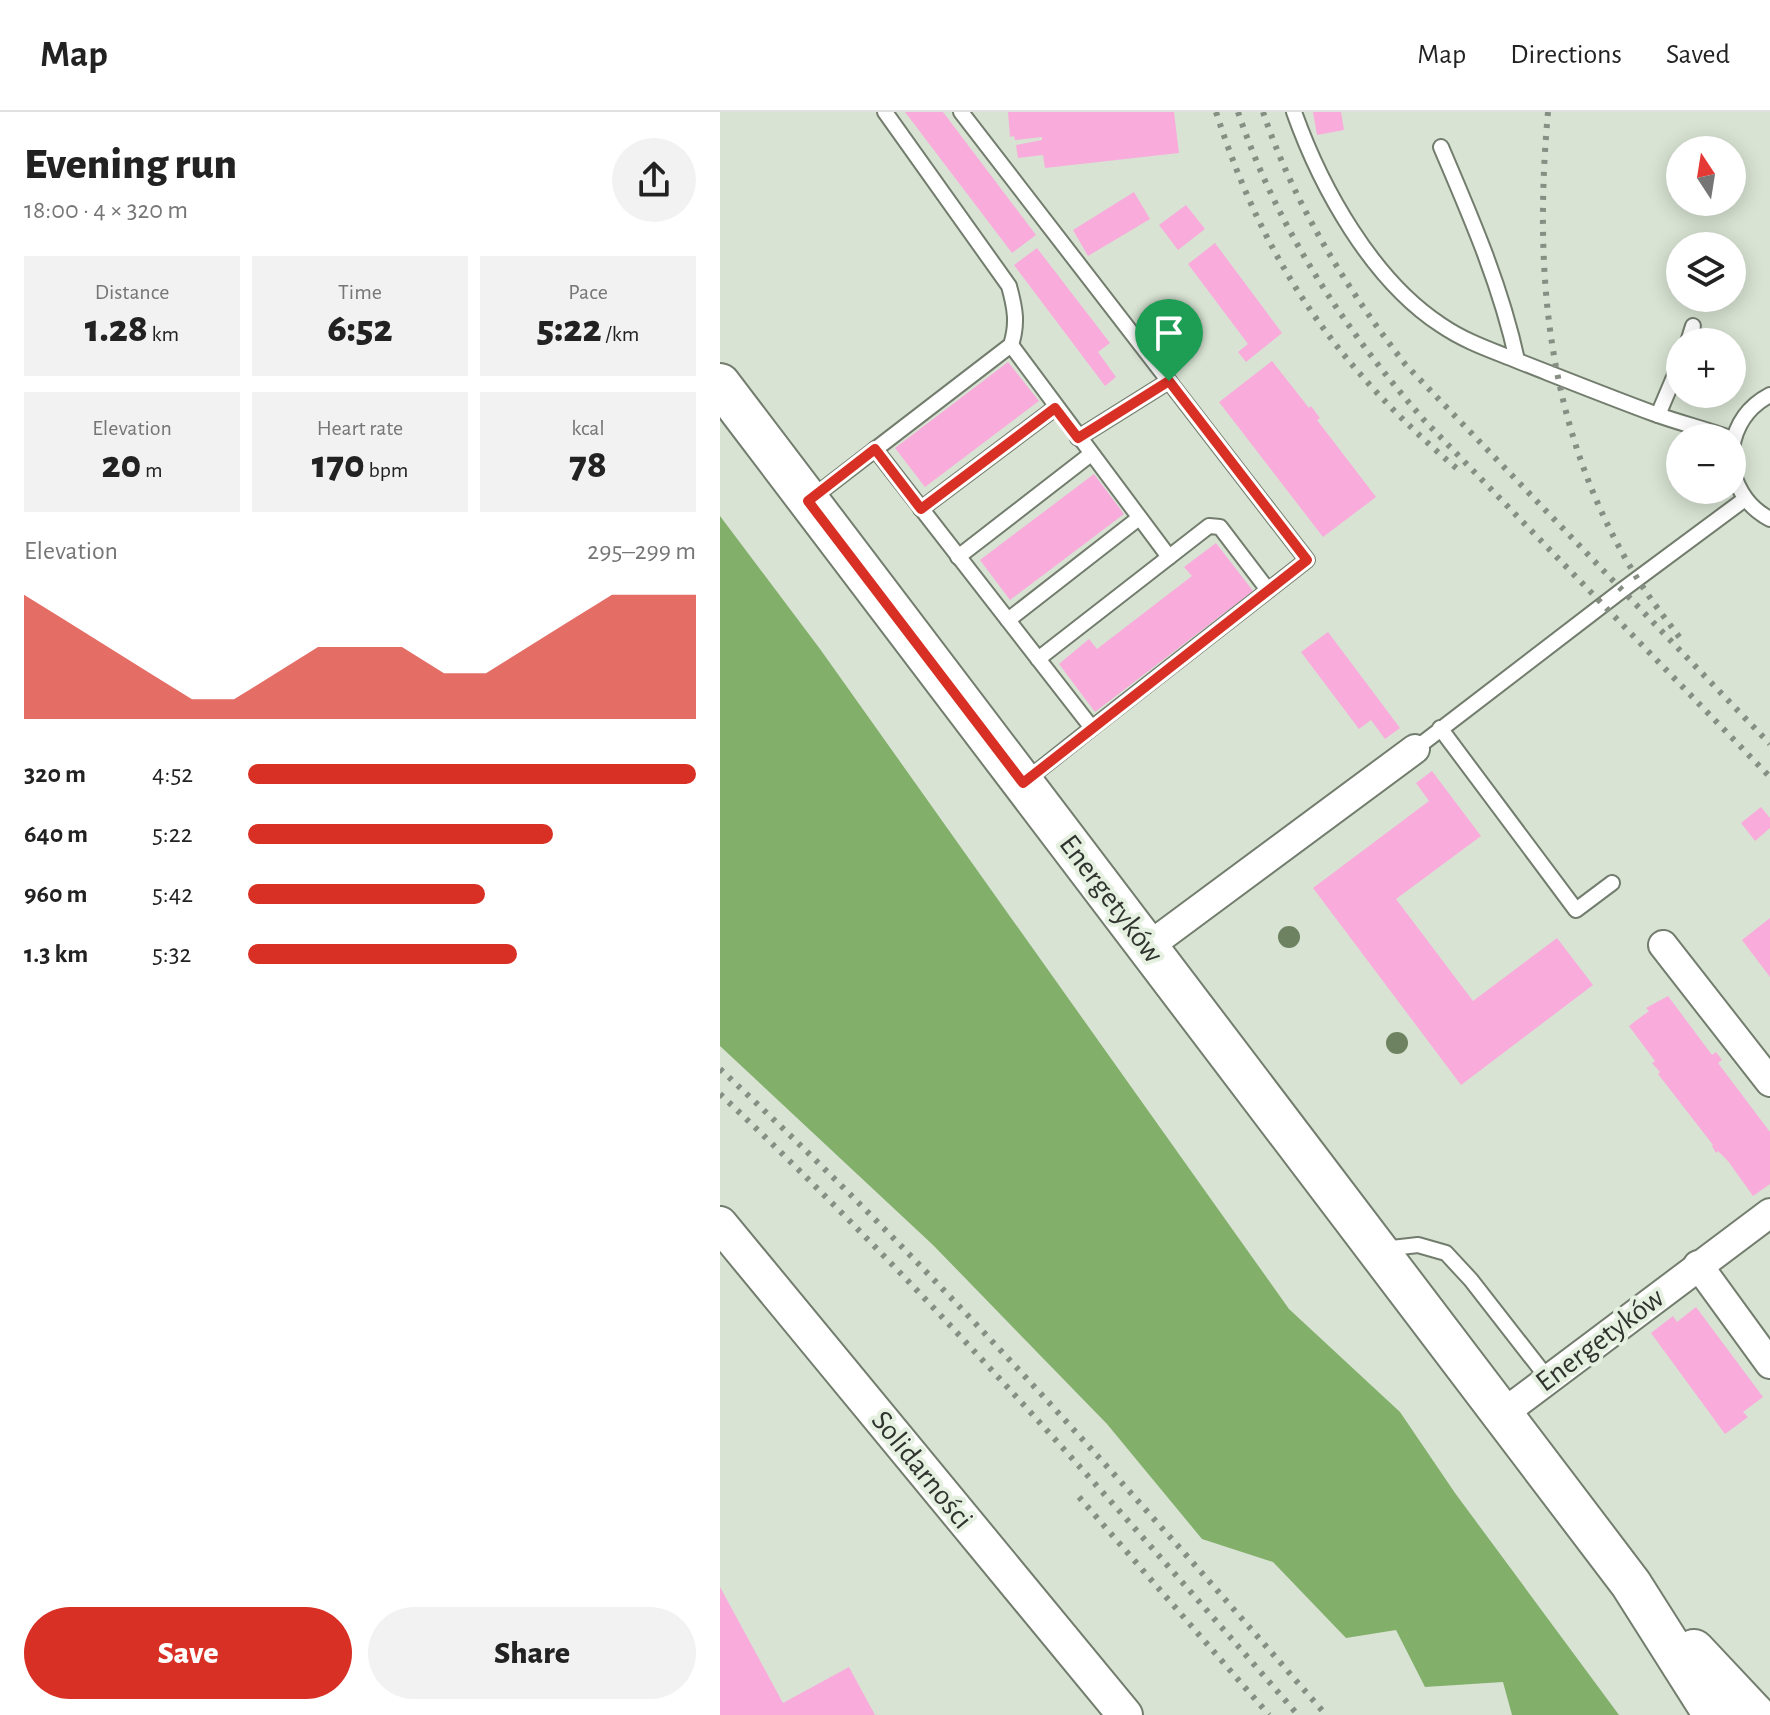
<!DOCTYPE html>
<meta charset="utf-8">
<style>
:root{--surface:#fff;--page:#f2f2f2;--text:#222;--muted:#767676;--line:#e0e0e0;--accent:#d93025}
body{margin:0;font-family:"Alegreya Sans",sans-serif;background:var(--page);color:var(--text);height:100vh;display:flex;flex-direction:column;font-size:30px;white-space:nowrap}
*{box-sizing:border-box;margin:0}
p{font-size:26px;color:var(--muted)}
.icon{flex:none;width:44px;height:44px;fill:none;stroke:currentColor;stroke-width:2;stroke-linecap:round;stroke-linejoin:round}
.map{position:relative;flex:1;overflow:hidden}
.drawer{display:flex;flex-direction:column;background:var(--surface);width:720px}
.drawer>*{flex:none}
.needle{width:52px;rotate:348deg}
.buttons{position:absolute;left:946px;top:24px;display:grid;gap:16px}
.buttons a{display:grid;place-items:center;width:80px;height:80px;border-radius:50%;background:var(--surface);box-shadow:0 4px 20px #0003;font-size:40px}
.pin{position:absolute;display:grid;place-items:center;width:68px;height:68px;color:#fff;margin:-82px -34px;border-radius:50% 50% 50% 0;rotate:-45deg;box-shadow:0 0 8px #0007}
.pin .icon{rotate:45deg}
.round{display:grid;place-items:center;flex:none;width:84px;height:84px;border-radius:42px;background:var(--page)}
.head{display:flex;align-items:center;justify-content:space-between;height:136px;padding:0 24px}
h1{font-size:44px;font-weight:800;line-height:60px}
.metrics{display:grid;grid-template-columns:repeat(3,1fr);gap:12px;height:136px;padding:8px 24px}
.metrics div{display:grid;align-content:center;border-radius:0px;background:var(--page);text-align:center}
.metrics b{font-size:40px;font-weight:800}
.metrics small{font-size:22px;font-weight:400}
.metrics p{font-size:22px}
.chart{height:224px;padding:16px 24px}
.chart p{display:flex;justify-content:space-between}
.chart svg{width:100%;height:144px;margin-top:8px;fill:var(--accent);opacity:.7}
.button{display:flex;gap:16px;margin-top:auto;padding:16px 24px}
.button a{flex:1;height:92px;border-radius:48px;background:var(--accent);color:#fff;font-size:32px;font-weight:800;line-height:92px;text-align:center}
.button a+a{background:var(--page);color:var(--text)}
ul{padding:0 24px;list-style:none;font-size:26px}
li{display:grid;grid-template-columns:128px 96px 1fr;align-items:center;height:60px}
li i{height:20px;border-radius:10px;background:var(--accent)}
header{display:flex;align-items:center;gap:48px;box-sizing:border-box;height:112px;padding:0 40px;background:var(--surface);border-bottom:2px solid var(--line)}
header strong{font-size:38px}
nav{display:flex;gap:44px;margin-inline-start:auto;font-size:28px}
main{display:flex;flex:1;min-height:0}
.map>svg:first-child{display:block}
.forest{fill:#82af6a}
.building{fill:#f9acdc}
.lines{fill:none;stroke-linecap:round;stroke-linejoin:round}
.service-casing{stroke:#737d6e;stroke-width:18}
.minor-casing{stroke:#737d6e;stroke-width:32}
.tertiary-casing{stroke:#737d6e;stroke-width:38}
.secondary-casing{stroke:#737d6e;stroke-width:44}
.service{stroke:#fff;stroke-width:14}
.minor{stroke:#fff;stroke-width:28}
.tertiary{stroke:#fff;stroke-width:34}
.secondary{stroke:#fff;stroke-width:40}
.rail{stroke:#878e83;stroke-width:6;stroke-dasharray:4 8;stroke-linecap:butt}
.tree{fill:#6d8260}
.route-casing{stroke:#fff;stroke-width:16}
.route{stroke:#d93025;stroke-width:10}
.labels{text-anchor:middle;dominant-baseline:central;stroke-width:8;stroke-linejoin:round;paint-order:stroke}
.street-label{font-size:30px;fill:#30342e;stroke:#e5f0e0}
</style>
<header>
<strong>Map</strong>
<nav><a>Map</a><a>Directions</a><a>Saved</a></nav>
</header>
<main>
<section class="drawer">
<div class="head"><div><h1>Evening run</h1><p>18:00 · 4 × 320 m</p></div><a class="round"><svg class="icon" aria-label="share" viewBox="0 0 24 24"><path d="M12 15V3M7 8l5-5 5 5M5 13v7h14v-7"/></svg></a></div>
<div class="metrics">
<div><p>Distance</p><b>1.28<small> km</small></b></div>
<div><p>Time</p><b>6:52</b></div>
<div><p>Pace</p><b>5:22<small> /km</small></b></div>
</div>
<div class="metrics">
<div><p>Elevation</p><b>20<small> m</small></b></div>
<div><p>Heart rate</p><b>170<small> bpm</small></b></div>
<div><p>kcal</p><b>78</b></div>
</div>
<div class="chart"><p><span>Elevation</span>295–299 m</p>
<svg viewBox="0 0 160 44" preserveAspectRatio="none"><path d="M0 44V6L10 14L20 22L30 30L40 38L50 38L60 30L70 22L80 22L90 22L100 30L110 30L120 22L130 14L140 6L150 6L160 6V44z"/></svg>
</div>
<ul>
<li><b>320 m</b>4:52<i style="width:100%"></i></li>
<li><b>640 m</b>5:22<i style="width:68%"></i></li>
<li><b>960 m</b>5:42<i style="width:53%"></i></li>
<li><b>1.3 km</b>5:32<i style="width:60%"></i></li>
</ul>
<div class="button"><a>Save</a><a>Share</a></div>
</section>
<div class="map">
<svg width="1050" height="1603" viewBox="0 0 1050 1603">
<rect width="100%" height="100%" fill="#d8e3d3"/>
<polygon class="forest" points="0,404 100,537 569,1197 680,1300 735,1381 899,1603 792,1603 783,1570 705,1575 676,1518 626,1526 553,1450 482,1427 387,1312 213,1133 0,934"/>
<g class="building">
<polygon points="185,0 223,0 316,123 292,141"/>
<polygon points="288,0 454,0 459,41 325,56 323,43 298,46 296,33 322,28 322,25 295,28 294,24 290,25"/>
<polygon points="593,0 621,0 624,18 597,23"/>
<polygon points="414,80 430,107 368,144 353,118"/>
<polygon points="466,93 485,117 458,138 439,113"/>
<polygon points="495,131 562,221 526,250 518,240 528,232 468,152"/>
<polygon points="317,136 390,231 378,240 396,265 385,274 294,153"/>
<polygon points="552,249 589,296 591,294 600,306 597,308 656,385 603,425 499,290"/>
<polygon points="288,250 319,289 205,375 175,336"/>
<polygon points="374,362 404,402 290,488 260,448"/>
<polygon points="496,431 533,479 375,600 339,552 369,527 377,537 472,464 464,455"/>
<polygon points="608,520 680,616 665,627 651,608 639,617 581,540"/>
<polygon points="712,659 761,724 676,787 753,889 837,826 873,873 741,973 593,776 709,689 696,671"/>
<polygon points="1041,695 1050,706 1050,716 1035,729 1021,711"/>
<polygon points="1050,806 1050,865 1022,828"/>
<polygon points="948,884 992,943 996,940 1002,948 998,951 1050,1020 1050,1072 1033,1084 1008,1049 998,1039 996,1041 992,1034 993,1033 938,962 940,960 932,951 935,949 909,914 929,899 926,896"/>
<polygon points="976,1195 1043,1285 1023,1300 1028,1305 1005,1322 931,1221 953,1204 957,1210"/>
<polygon points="0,1475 63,1591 129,1555 155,1603 0,1603"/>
</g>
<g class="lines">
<defs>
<g id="service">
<polyline points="241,0 587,448 372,616"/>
<path d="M 574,0 C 601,76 652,168 721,213 C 746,230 771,238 798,249 C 844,267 889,285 935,302 C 960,311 985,317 1010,326"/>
<path d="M 721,35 C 751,105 781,174 797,248"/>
<polyline points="968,230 973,214"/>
<polyline points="291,233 449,445"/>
<polyline points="938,303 960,251"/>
<polyline points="358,326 449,269"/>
<path d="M 1012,336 C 1016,312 1029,294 1050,283"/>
<polyline points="155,337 372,616 304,670"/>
<path d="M 1012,358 C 1019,380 1029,396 1050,407"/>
<path d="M 92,386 L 291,233 C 298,211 295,196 289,174 L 165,0"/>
<polyline points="201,397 335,296"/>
<polyline points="238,445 371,342"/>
<polyline points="288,508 419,406"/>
<polyline points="318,547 489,414 500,415 548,478"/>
<polyline points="720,616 856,798 892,771"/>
<polyline points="695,637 901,479 1025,387"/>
<polyline points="663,1137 698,1133 726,1141 751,1168 829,1268"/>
</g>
<g id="minor">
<polyline points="943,833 1050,970"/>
<polyline points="429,834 695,637"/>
<polyline points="978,1153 1050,1252"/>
<polyline points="781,1303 1050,1101"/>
</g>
<polyline id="tertiary" points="0,1112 405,1603"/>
<g id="secondary">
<polyline points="0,272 911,1472 994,1603"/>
<polyline points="974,1538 1035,1603"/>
</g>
</defs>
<use href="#service" class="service-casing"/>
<use href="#minor" class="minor-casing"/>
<use href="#tertiary" class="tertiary-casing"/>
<use href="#secondary" class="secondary-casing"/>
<use href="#service" class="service"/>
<use href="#minor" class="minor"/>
<use href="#tertiary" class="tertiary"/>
<use href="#secondary" class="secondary"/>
<g class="rail">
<path d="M 496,0 C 546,155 618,256 742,361"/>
<path d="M 518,0 C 557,116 624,217 704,308 L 1050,665"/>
<path d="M 543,0 C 574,92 626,176 685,252 L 1050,632"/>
<path d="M 828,0 C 813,165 828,322 917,466 C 930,487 945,506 960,526"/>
<path d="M 0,957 C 217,1158 412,1380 606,1603"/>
<path d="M 0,982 C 206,1176 392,1389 578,1603"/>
<polyline points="359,1385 549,1603"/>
</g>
</g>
<g class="tree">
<circle cx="569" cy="825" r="11"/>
<circle cx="677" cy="931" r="11"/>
</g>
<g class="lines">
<defs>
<polygon id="route" points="449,269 587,448 303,671 88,389 155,337 201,397 335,296 358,326"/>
</defs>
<use href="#route" class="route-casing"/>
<use href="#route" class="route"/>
</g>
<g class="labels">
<g class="street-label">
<text transform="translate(391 787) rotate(53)">Energetyków</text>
<text transform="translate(880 1228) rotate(-37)">Energetyków</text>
<text transform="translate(202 1358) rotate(51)">Solidarności</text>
</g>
</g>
</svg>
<div class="buttons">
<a><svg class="needle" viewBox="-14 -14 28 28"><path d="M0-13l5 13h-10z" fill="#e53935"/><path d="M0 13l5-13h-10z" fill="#767676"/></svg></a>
<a><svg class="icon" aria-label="layers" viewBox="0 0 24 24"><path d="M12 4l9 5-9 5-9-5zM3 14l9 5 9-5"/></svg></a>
<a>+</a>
<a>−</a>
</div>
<div class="pin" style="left:449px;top:269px;background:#1e9e55"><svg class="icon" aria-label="arrive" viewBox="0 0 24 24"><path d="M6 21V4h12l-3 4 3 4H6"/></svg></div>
</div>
</main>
